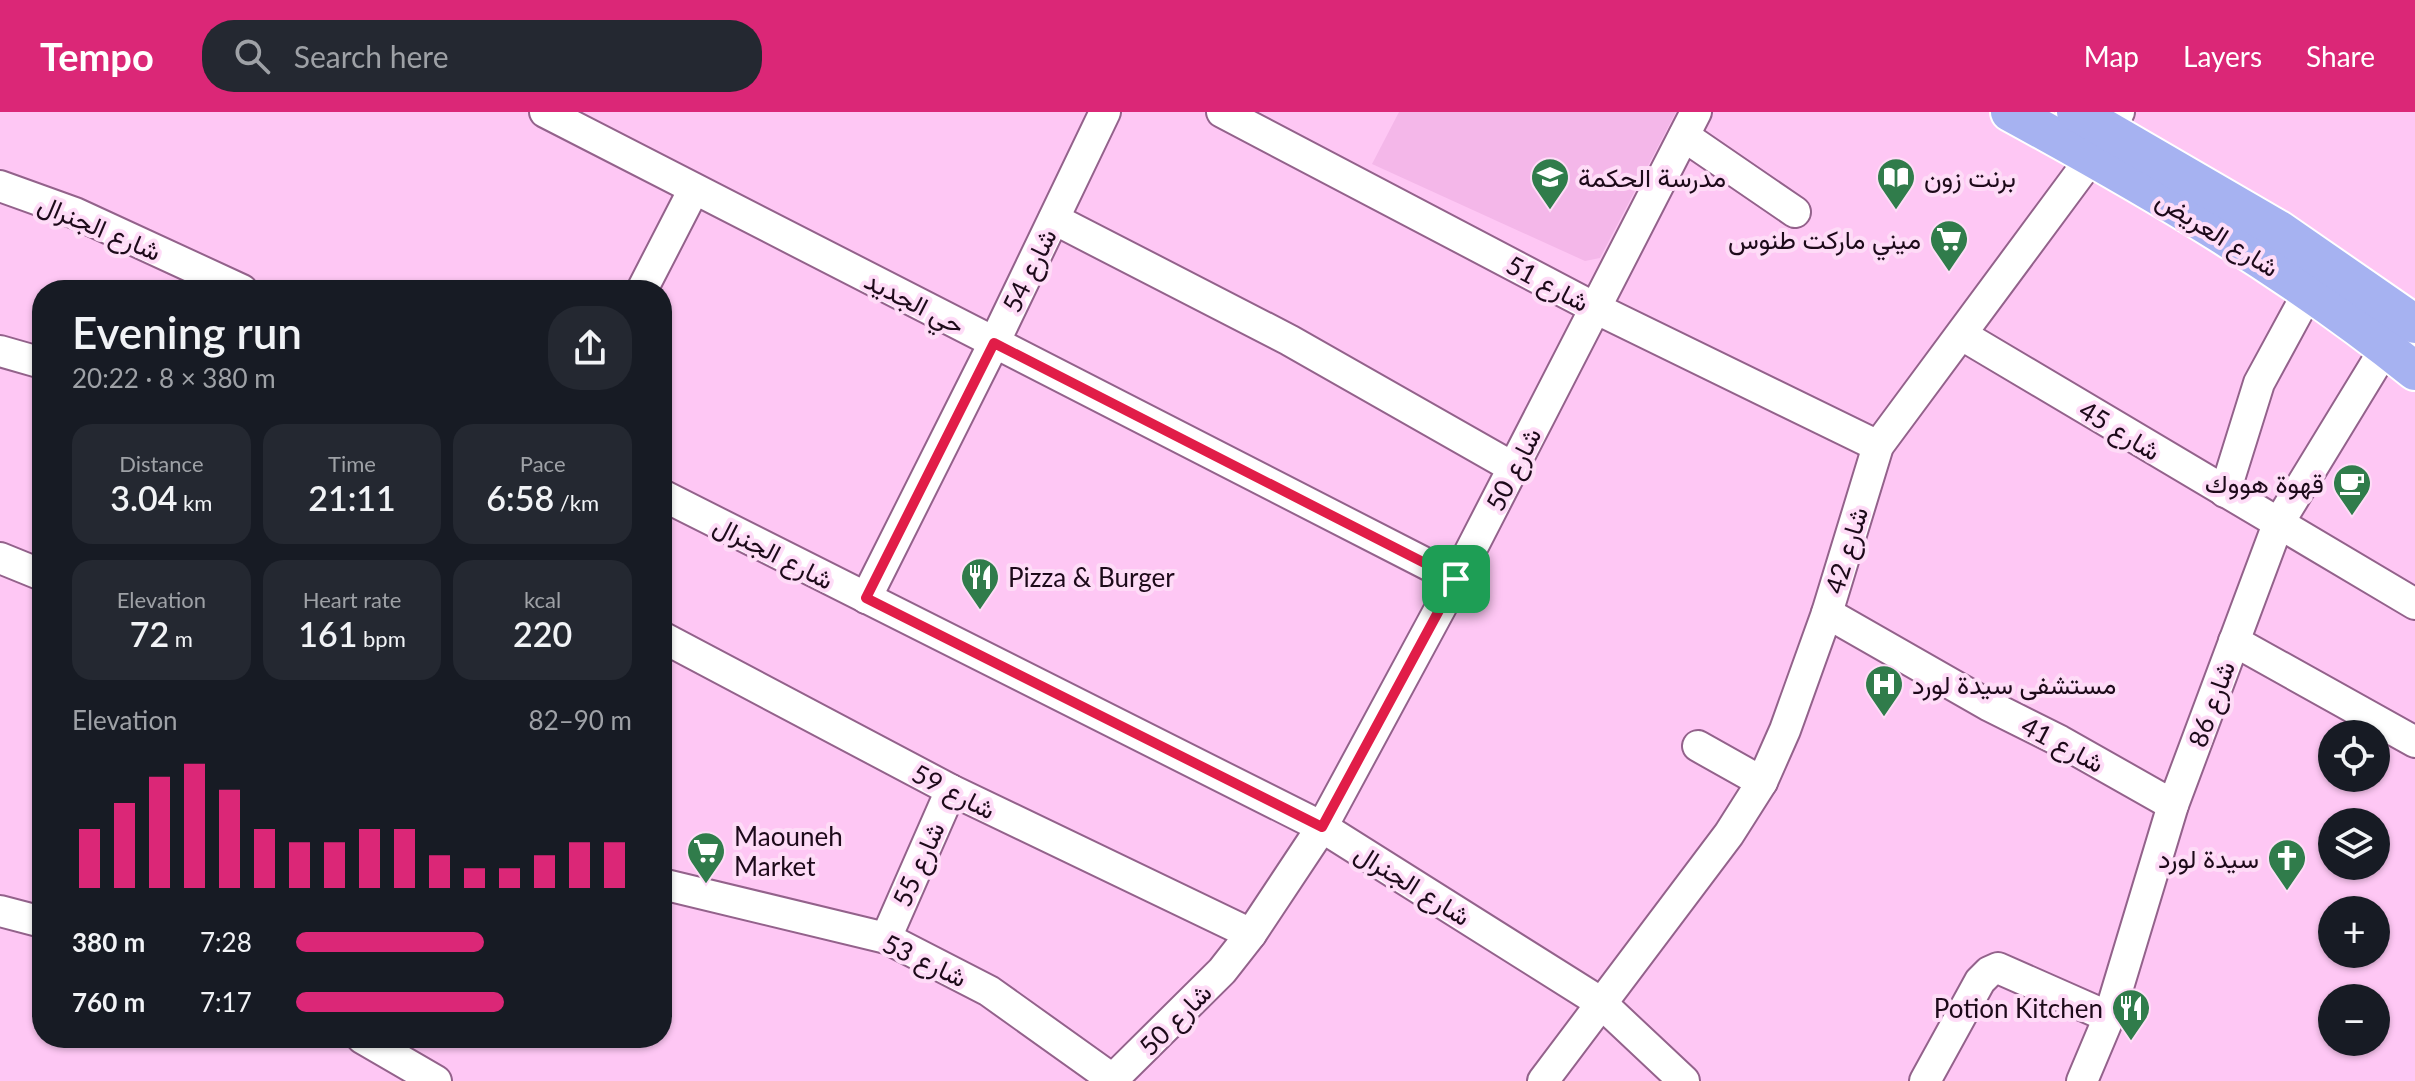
<!DOCTYPE html>
<meta charset="utf-8">
<style>
:root{--surface:#171b24;--page:#242831;--text:#f1f3f6;--muted:#9ea1a6;--accent:#db2777}
body{margin:0;font-family:Lato,Vazirmatn,sans-serif;background:var(--page);color:var(--text);height:100vh;display:flex;flex-direction:column;font-size:30px;white-space:nowrap}
*{box-sizing:border-box;margin:0}
p{font-size:26px;color:var(--muted)}
.icon{flex:none;width:44px;height:44px;fill:none;stroke:currentColor;stroke-width:2;stroke-linecap:round;stroke-linejoin:round}
.map{position:relative;flex:1;overflow:hidden}
.sheet{position:absolute;left:32px;top:168px;width:640px;height:768px;display:flex;flex-direction:column;background:var(--surface);border-radius:32px;box-shadow:0 2px 6px #0004}
.sheet>*{flex:none}
.buttons{position:absolute;left:2318px;top:608px;display:grid;gap:16px}
.buttons a{display:grid;place-items:center;width:72px;height:72px;border-radius:50%;background:var(--surface);box-shadow:0 2px 6px #0004;font-size:40px}
.pin{position:absolute;display:grid;place-items:center;width:68px;height:68px;color:#fff;margin:-34px;border-radius:16px;box-shadow:0 4px 12px #0006}
.round{display:grid;place-items:center;flex:none;width:84px;height:84px;border-radius:32px;background:var(--page)}
.summary{display:flex;align-items:center;justify-content:space-between;height:136px;padding:0 40px}
h1{font-size:44px;font-weight:600;line-height:60px}
.stats{display:grid;grid-template-columns:repeat(3,1fr);gap:12px;height:136px;padding:8px 40px}
.stats div{display:grid;align-content:center;border-radius:20px;background:var(--page);text-align:center}
.stats b{font-size:34px;font-weight:600}
.stats small{font-size:22px;font-weight:400}
.stats p{font-size:22px}
.chart{height:224px;padding:16px 40px}
.chart p{display:flex;justify-content:space-between}
.chart svg{width:100%;height:144px;margin-top:8px;stroke:var(--accent);stroke-width:6}
ul{padding:0 40px;list-style:none;font-size:26px}
li{display:grid;grid-template-columns:128px 96px 1fr;align-items:center;height:60px}
li i{height:20px;border-radius:10px;background:var(--accent)}
header{display:flex;align-items:center;gap:48px;box-sizing:border-box;height:112px;padding:0 40px;background:var(--accent);color:#fff}
header strong{font-size:38px}
nav{display:flex;gap:44px;margin-inline-start:auto;font-size:28px}
.search{width:560px;height:72px;background:var(--page);display:flex;align-items:center;gap:20px;box-sizing:border-box;padding:0 28px;border-radius:32px;color:var(--muted);font-size:30px}
.map>svg:first-child{display:block}
.built{fill:#f4b7e9}
.lines{fill:none;stroke-linecap:round;stroke-linejoin:round}
.minor-casing{stroke:#93628b;stroke-width:34}
.major-casing{stroke:#fff;stroke-width:42}
.minor{stroke:#fff;stroke-width:30}
.major{stroke:#a6b2f1;stroke-width:38}
.route-casing{stroke:#fff;stroke-width:16}
.route{stroke:#e11d48;stroke-width:10}
.labels{text-anchor:middle;dominant-baseline:central;stroke-width:8;stroke-linejoin:round;paint-order:stroke}
.poi-label{font-size:26px;fill:#1d0a1a;stroke:#fedcf7;text-anchor:start}
.street-label{font-size:26px;fill:#1d0a1a;stroke:#fedcf7}
</style>
<header>
<strong>Tempo</strong>
<div class="search"><svg class="icon" aria-label="search" viewBox="0 0 24 24"><circle cx="10" cy="10" r="6"/><path d="M15 15l6 6"/></svg>Search here</div>
<nav><a>Map</a><a>Layers</a><a>Share</a></nav>
</header>
<div class="map">
<svg width="2415" height="969" viewBox="0 0 2415 969">
<rect width="100%" height="100%" fill="#fec7f4"/>
<polygon class="built" points="1399,0 1676,0 1600,146 1585,149 1372,52"/>
<g class="lines">
<defs>
<g id="minor">
<polyline points="545,0 1456,467"/>
<polyline points="1222,0 1595,196 1878,334"/>
<polyline points="1684,24 1795,100"/>
<polyline points="0,74 75,101 242,178"/>
<polyline points="1054,107 1289,228 1514,356"/>
<polyline points="642,178 694,77"/>
<polyline points="1962,223 2415,492"/>
<polyline points="0,239 42,251"/>
<polyline points="2225,380 2259,271 2309,179"/>
<polyline points="662,383 1322,715 1600,890 1684,969"/>
<polyline points="0,446 42,463"/>
<polyline points="866,486 994,231 1105,0"/>
<polyline points="1827,501 1988,593 2060,629 2173,693"/>
<polyline points="662,525 951,678 1251,822"/>
<polyline points="2234,529 2415,630"/>
<polyline points="1698,634 1762,670"/>
<polyline points="662,772 886,826 989,879 1115,969"/>
<polyline points="0,799 42,810"/>
<polyline points="886,826 951,678"/>
<polyline points="362,926 436,969"/>
<polyline points="1111,969 1222,859 1251,822 1322,715 1456,467 1696,0"/>
<polyline points="1543,969 1729,722 1762,670 1785,618 1827,501 1878,334 2092,45 2119,0"/>
<polyline points="1925,969 1980,869 1989,860 1998,856 2109,905"/>
<polyline points="2082,969 2109,905 2173,693 2278,412 2386,235"/>
</g>
<g id="major">
<path d="M 2010,0 C 2151,77 2290,158 2415,259"/>
<polyline points="2076,0 2279,118 2415,212"/>
</g>
</defs>
<use href="#minor" class="minor-casing"/>
<use href="#major" class="major-casing"/>
<use href="#minor" class="minor"/>
<use href="#major" class="major"/>
</g>
<g class="lines">
<defs>
<polygon id="route" points="994,231 1456,467 1322,715 866,486"/>
</defs>
<use href="#route" class="route-casing"/>
<use href="#route" class="route"/>
</g>
<defs>
<symbol id="school-pin" viewBox="-11 -11 22 30"><path d="M0 17L-7.5 6A9.5 9.5 0 1 1 7.5 6Z" fill="#307c4b" stroke="#fedcf7"/><path d="M0-5L7-2L0 1L-7-2ZM-4 1L0 2.5L4 1V4Q0 6-4 4Z" fill="#fff"/></symbol>
<symbol id="library-pin" viewBox="-11 -11 22 30"><path d="M0 17L-7.5 6A9.5 9.5 0 1 1 7.5 6Z" fill="#307c4b" stroke="#fedcf7"/><path d="M-6-4Q-3-5.5-.7-3.5V5Q-3 3-6 4ZM6-4Q3-5.5 .7-3.5V5Q3 3 6 4Z" fill="#fff"/></symbol>
<symbol id="supermarket-pin" viewBox="-11 -11 22 30"><path d="M0 17L-7.5 6A9.5 9.5 0 1 1 7.5 6Z" fill="#307c4b" stroke="#fedcf7"/><path d="M-6-5.5h2.5l.6 2H6L4.5 2H-2.5L-4.4-4H-6ZM-1.5 3.2a1.3 1.3 0 1 0 .1 0ZM3 3.2a1.3 1.3 0 1 0 .1 0Z" fill="#fff"/></symbol>
<symbol id="cafe-pin" viewBox="-11 -11 22 30"><path d="M0 17L-7.5 6A9.5 9.5 0 1 1 7.5 6Z" fill="#307c4b" stroke="#fedcf7"/><path d="M-5.5-4.5H6V0H3Q3 3.5 0 3.5H-2.5Q-5.5 3.5-5.5 0ZM3-3.2v2h1.7v-2ZM-6 4.5H4V6H-6Z" fill="#fff"/></symbol>
<symbol id="restaurant-pin" viewBox="-11 -11 22 30"><path d="M0 17L-7.5 6A9.5 9.5 0 1 1 7.5 6Z" fill="#307c4b" stroke="#fedcf7"/><path d="M-5-6h1v4h1v-4h1v4h1v-4h1v5L-1.5 .5V6h-2V.5L-5-1ZM5-6V6H3V1.5H1.5Q1.5-4 5-6Z" fill="#fff"/></symbol>
<symbol id="hospital-pin" viewBox="-11 -11 22 30"><path d="M0 17L-7.5 6A9.5 9.5 0 1 1 7.5 6Z" fill="#307c4b" stroke="#fedcf7"/><path d="M-5-5h3v3.5h4V-5h3V5h-3V1.5h-4V5h-3Z" fill="#fff"/></symbol>
<symbol id="church-pin" viewBox="-11 -11 22 30"><path d="M0 17L-7.5 6A9.5 9.5 0 1 1 7.5 6Z" fill="#307c4b" stroke="#fedcf7"/><path d="M-1.2-6h2.4v3.5h3.3v2.4h-3.3V6h-2.4V-.1h-3.3v-2.4h3.3Z" fill="#fff"/></symbol>
</defs>
<g fill-rule="evenodd">
<use href="#school-pin" x="1528" y="43" width="44" height="60"/>
<use href="#library-pin" x="1874" y="43" width="44" height="60"/>
<use href="#supermarket-pin" x="1927" y="105" width="44" height="60"/>
<use href="#cafe-pin" x="2330" y="349" width="44" height="60"/>
<use href="#restaurant-pin" x="958" y="443" width="44" height="60"/>
<use href="#hospital-pin" x="1862" y="550" width="44" height="60"/>
<use href="#supermarket-pin" x="684" y="717" width="44" height="60"/>
<use href="#church-pin" x="2265" y="724" width="44" height="60"/>
<use href="#restaurant-pin" x="2109" y="874" width="44" height="60"/>
</g>
<g class="labels">
<g class="poi-label">
<text x="1578" y="65">مدرسة الحكمة</text>
<text x="1924" y="65">برنت زون</text>
<text x="1921" y="127" text-anchor="end">ميني ماركت طنوس</text>
<text x="2324" y="371" text-anchor="end">قهوة هووك</text>
<text x="1008" y="465">Pizza &amp; Burger</text>
<text x="1912" y="572">مستشفى سيدة لورد</text>
<text x="734" y="724">Maouneh<tspan x="734" dy="30">Market</tspan></text>
<text x="2259" y="746" text-anchor="end">سيدة لورد</text>
<text x="2103" y="896" text-anchor="end">Potion Kitchen</text>
</g>
<g class="street-label">
<text transform="translate(100 115) rotate(23)">شارع الجنرال</text>
<text transform="translate(2218 121) rotate(32)">شارع العريض</text>
<text transform="translate(1029 158) rotate(-64)">شارع 54</text>
<text transform="translate(1548 171) rotate(28)">شارع 51</text>
<text transform="translate(915 190) rotate(27)">حي الجديد</text>
<text transform="translate(2120 318) rotate(31)">شارع 45</text>
<text transform="translate(1513 357) rotate(-63)">شارع 50</text>
<text transform="translate(1846 438) rotate(-73)">شارع 42</text>
<text transform="translate(774 440) rotate(27)">شارع الجنرال</text>
<text transform="translate(2211 592) rotate(-70)">شارع 86</text>
<text transform="translate(2063 632) rotate(28)">شارع 41</text>
<text transform="translate(954 679) rotate(27)">شارع 59</text>
<text transform="translate(918 752) rotate(-66)">شارع 55</text>
<text transform="translate(1413 772) rotate(32)">شارع الجنرال</text>
<text transform="translate(925 848) rotate(25)">شارع 53</text>
<text transform="translate(1175 907) rotate(-45)">شارع 50</text>
</g>
</g>
</svg>
<div class="buttons">
<a><svg class="icon" aria-label="locate" viewBox="0 0 24 24"><circle cx="12" cy="12" r="6"/><path d="M12 2v4M12 18v4M2 12h4M18 12h4"/></svg></a>
<a><svg class="icon" aria-label="layers" viewBox="0 0 24 24"><path d="M12 4l9 5-9 5-9-5zM3 14l9 5 9-5"/></svg></a>
<a>+</a>
<a>−</a>
</div>
<div class="pin" style="left:1456px;top:467px;background:#1e9e55"><svg class="icon" aria-label="arrive" viewBox="0 0 24 24"><path d="M6 21V4h12l-3 4 3 4H6"/></svg></div>
<section class="sheet">
<div class="summary"><div><h1>Evening run</h1><p>20:22 · 8 × 380 m</p></div><a class="round"><svg class="icon" aria-label="share" viewBox="0 0 24 24"><path d="M12 15V3M7 8l5-5 5 5M5 13v7h14v-7"/></svg></a></div>
<div class="stats">
<div><p>Distance</p><b>3.04<small> km</small></b></div>
<div><p>Time</p><b>21:11</b></div>
<div><p>Pace</p><b>6:58<small> /km</small></b></div>
</div>
<div class="stats">
<div><p>Elevation</p><b>72<small> m</small></b></div>
<div><p>Heart rate</p><b>161<small> bpm</small></b></div>
<div><p>kcal</p><b>220</b></div>
</div>
<div class="chart"><p><span>Elevation</span>82–90 m</p>
<svg viewBox="0 0 160 44" preserveAspectRatio="none"><path d="M5 44V26M15 44V18M25 44V10M35 44V6M45 44V14M55 44V26M65 44V30M75 44V30M85 44V26M95 44V26M105 44V34M115 44V38M125 44V38M135 44V34M145 44V30M155 44V30"/></svg>
</div>
<ul>
<li><b>380 m</b>7:28<i style="width:56%"></i></li>
<li><b>760 m</b>7:17<i style="width:62%"></i></li>
</ul>
</section>
</div>
